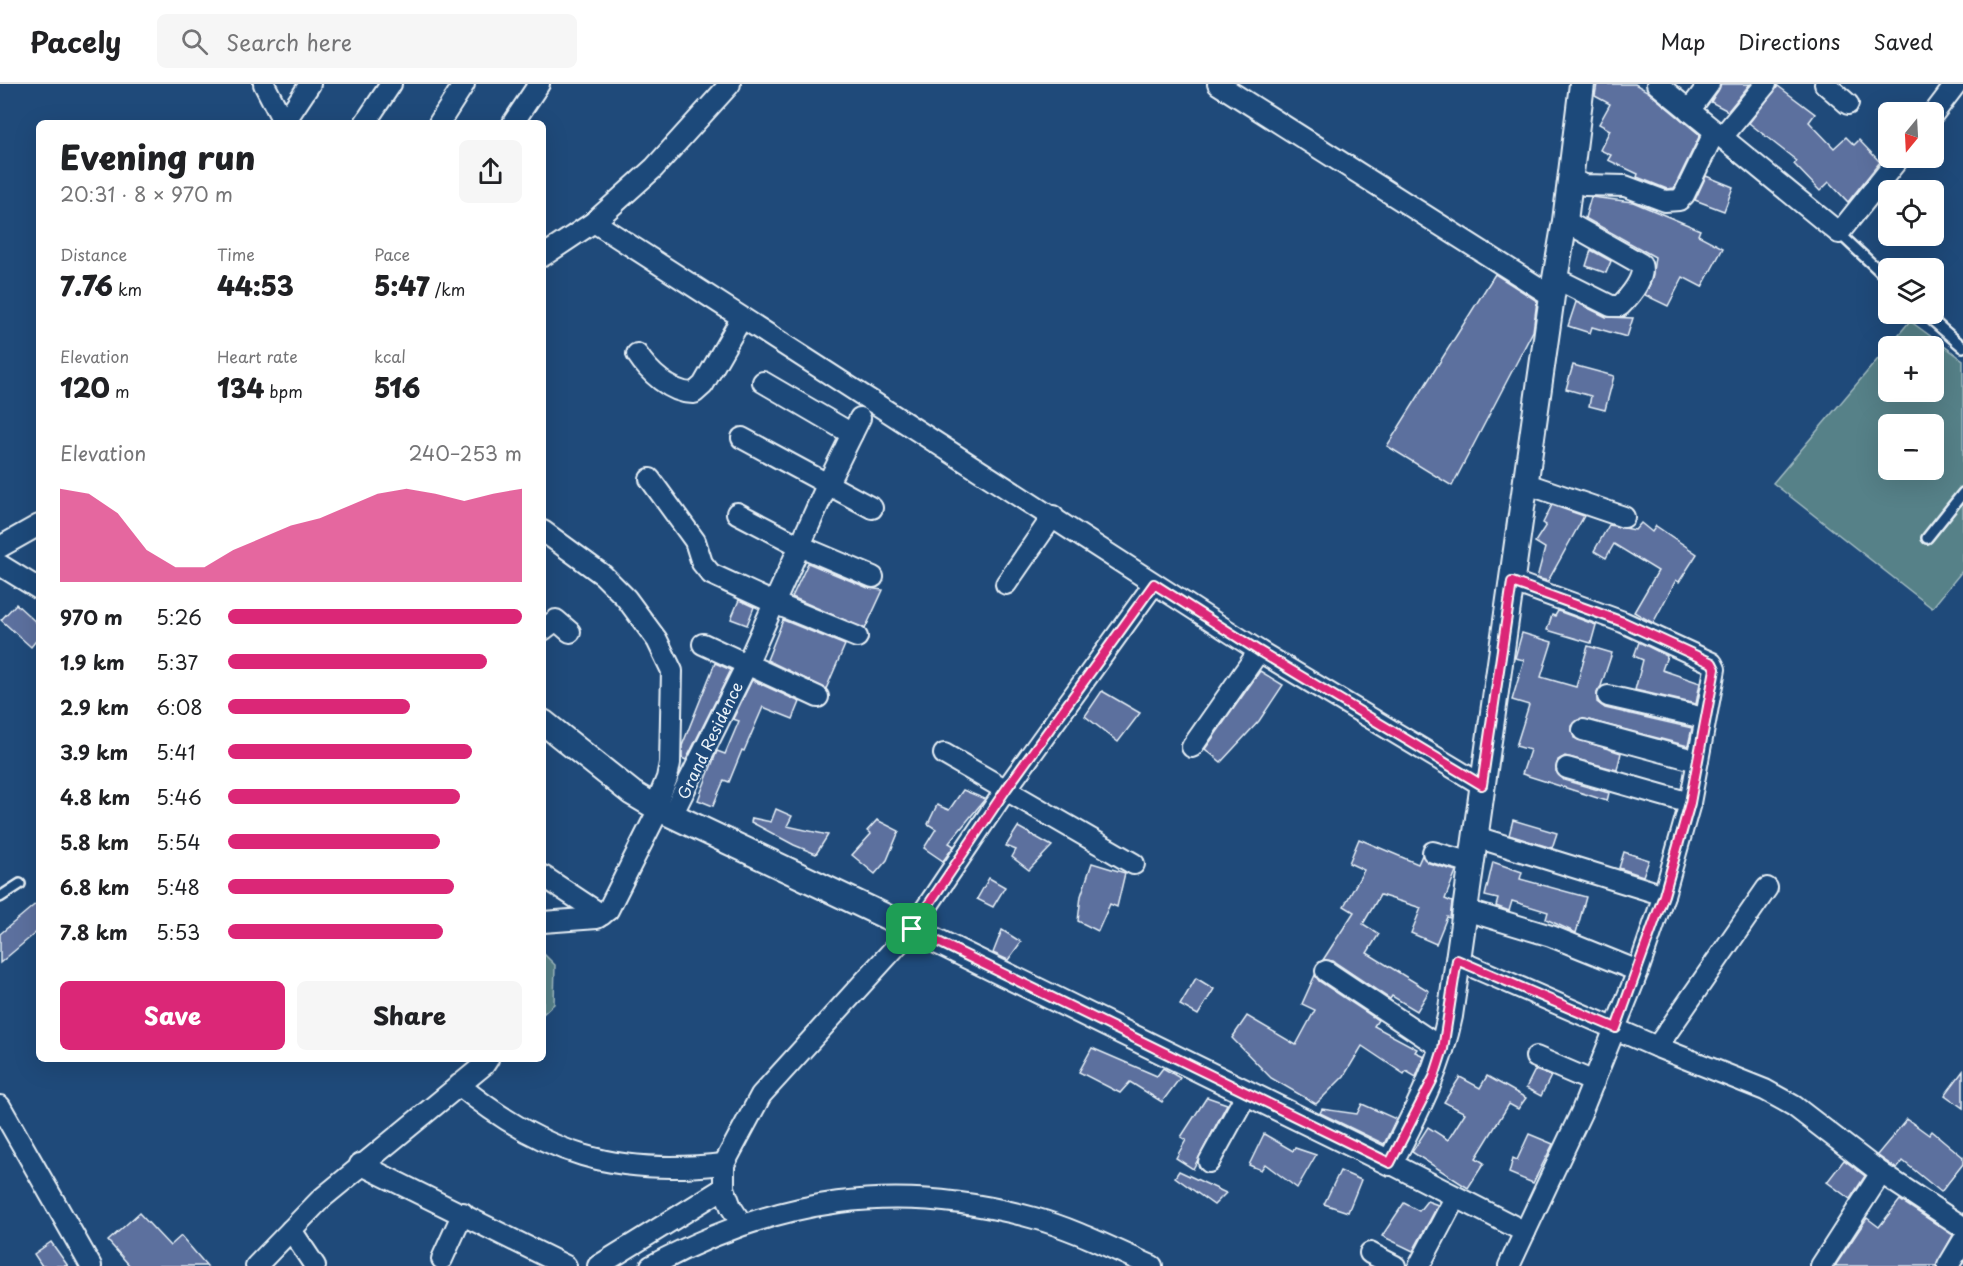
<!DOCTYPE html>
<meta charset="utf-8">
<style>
:root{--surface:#fff;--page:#f6f6f6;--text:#202124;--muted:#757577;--line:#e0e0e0;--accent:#db2777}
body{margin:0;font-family:"Playpen Sans",sans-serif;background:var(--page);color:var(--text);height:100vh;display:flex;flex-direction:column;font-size:22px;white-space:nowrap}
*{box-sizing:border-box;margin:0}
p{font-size:20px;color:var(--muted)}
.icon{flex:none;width:33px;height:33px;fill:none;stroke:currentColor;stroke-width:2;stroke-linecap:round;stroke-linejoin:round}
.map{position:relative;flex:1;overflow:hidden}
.details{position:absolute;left:36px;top:36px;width:510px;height:942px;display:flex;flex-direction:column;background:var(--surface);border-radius:9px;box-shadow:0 6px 24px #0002}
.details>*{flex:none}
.needle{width:39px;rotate:198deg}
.controls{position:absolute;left:1878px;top:18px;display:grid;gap:12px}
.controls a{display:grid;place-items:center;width:66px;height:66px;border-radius:9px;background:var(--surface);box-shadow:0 6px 24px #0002;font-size:30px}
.pin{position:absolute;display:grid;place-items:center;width:51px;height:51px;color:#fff;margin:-26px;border-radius:12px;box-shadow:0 3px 9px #0006}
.round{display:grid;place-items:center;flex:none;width:63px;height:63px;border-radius:9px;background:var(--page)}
.overview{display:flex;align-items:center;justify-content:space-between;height:102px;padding:0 24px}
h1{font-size:33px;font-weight:800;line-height:45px}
.stats{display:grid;grid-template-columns:repeat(3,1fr);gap:9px;height:102px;padding:6px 24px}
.stats div{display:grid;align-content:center}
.stats b{font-size:26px;font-weight:800}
.stats small{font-size:16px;font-weight:400}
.stats p{font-size:16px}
.chart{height:168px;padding:12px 24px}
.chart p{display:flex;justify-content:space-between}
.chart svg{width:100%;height:108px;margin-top:6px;fill:var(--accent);opacity:.7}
.action{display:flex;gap:12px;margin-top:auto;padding:12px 24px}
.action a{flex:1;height:69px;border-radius:9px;background:var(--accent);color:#fff;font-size:24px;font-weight:800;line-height:69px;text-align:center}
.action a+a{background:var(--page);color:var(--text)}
ul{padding:0 24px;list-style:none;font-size:20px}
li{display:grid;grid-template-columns:96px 72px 1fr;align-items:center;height:45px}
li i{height:15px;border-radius:8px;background:var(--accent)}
header{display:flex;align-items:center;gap:36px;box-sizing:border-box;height:84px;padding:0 30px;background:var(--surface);border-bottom:2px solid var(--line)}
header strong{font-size:28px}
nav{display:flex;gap:33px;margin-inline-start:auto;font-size:21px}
.search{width:420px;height:54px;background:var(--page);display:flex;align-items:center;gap:15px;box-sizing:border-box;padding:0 21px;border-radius:9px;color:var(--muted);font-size:22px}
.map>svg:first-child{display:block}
.green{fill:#568188;stroke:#9fb9c0;stroke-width:1.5;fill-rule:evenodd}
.building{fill:#5c6f9e;stroke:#e8f1f8;stroke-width:1.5}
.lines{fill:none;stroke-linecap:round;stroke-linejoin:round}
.service-casing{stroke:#e8f1f8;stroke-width:14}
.minor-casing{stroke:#e8f1f8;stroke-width:24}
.tertiary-casing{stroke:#e8f1f8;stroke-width:28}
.service{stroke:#1f4a7a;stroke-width:9}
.minor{stroke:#1f4a7a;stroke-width:20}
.tertiary{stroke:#1f4a7a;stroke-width:24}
.route-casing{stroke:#fff;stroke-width:12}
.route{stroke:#db2777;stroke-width:8}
.labels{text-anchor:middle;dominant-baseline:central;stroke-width:4.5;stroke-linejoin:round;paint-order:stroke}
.street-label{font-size:16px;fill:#e8f1f8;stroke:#1f4a7a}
</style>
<header>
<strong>Pacely</strong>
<div class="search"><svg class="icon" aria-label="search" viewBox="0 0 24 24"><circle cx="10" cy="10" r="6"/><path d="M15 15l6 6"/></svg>Search here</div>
<nav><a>Map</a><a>Directions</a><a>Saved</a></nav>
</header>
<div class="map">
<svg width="1963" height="1182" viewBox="0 0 1963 1182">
<rect width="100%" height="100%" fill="#1f4a7a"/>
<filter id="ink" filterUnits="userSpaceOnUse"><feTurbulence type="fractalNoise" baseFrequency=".0167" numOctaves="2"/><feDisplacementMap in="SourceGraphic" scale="12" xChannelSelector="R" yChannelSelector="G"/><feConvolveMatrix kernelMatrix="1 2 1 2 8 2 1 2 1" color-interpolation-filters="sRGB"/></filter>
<g filter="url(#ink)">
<g class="green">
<path d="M 1910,237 L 1963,276 L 1963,486 L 1932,524 L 1773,399 ZM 1888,262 L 1934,262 L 1934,308 L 1888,308 ZM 1888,340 L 1934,340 L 1934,386 L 1888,386 Z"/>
<polygon points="543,869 555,881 554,920 543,930"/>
</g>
<g class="building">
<polygon points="1597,0 1635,0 1647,7 1700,51 1674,104 1667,105 1637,93 1638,90 1608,76 1611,71 1600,66 1610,46 1599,40 1610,20 1595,12"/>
<polygon points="1721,0 1750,0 1728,27 1711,18"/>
<polygon points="1778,2 1815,30 1809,38 1834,64 1846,53 1854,61 1859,56 1880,78 1848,118 1829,98 1820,107 1794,80 1797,77 1749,39"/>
<polygon points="1706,92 1733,103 1724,127 1695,116"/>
<polygon points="1591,113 1633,118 1700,146 1698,151 1723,164 1702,203 1683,193 1668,222 1645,211 1652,195 1655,173 1585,134"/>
<polygon points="1591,166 1611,177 1606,189 1586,182"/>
<polygon points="1495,190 1537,217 1533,247 1452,402 1387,362"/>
<polygon points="1576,218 1606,233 1633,234 1627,253 1592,243 1590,249 1568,242"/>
<polygon points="1573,281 1614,292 1605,326 1589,322 1591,312 1566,305"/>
<polygon points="1552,421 1584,432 1548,497 1537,494 1545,464 1535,458 1546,441 1543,439"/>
<polygon points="1641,439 1652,448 1656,442 1697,470 1679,498 1676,496 1653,539 1634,528 1658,487 1614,460 1606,474 1594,467 1609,441 1635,446"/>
<polygon points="808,479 868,504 883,506 865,545 792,513"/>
<polygon points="739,516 754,523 747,541 731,535"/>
<polygon points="16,520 39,541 39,553 31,563 1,536"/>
<polygon points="1558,527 1596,541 1591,559 1547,546 1552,531 1555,532"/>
<polygon points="783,536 845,561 826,605 767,576"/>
<polygon points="1522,549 1552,558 1541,593 1576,603 1588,562 1612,569 1601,602 1597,609 1597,618 1605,624 1692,644 1688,662 1581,634 1572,642 1574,654 1621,669 1617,686 1565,672 1558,676 1556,687 1564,696 1609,709 1607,717 1522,690 1530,666 1516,662 1529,621 1512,616 1524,576 1515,574"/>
<polygon points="1639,558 1667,572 1662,586 1700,599 1696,620 1635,606 1643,576 1634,572"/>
<polygon points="715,579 731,586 686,676 682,674 682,662"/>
<polygon points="1260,587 1283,601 1259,637 1221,678 1205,665"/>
<polygon points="752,596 800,618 793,635 763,623 744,667 742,666 729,698 724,696 713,722 698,716 717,667 725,670 739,637 733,635"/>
<polygon points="1102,607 1140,629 1118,658 1085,632"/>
<polygon points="963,706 985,715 949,759 954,762 943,777 924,764 936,745 928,740 937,721 949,726"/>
<polygon points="776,725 792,732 787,742 828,751 816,770 794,761 751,738 752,734 771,738"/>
<polygon points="877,736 899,747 887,776 875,790 852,771 871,750 867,747"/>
<polygon points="1513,736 1557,749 1552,764 1509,751"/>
<polygon points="1018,743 1052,762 1029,786 1012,773 1016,766 1006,762"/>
<polygon points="1359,755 1418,780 1422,771 1429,779 1456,787 1445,815 1452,818 1450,834 1447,833 1436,860 1411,849 1421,824 1380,811 1363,840 1379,850 1367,869 1429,907 1417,927 1392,912 1390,915 1333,877 1323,876 1354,828 1344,822 1364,786 1349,779"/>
<polygon points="1624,768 1649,776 1643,792 1619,784"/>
<polygon points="1493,778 1522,788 1520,795 1586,813 1576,849 1546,835 1548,828 1512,817 1509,827 1496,822 1498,815 1485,812"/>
<polygon points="1092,779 1125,789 1117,823 1110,820 1098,847 1078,837 1081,812"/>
<polygon points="989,794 1005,803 993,823 977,815"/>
<polygon points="39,817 39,846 0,879 0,850"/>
<polygon points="1002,846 1021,858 1008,876 993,869"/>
<polygon points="1315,891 1319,897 1378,936 1374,942 1417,965 1415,968 1424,972 1416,993 1406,987 1404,990 1362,962 1344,992 1316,1020 1271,994 1232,954 1247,932 1296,961 1315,926 1302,920"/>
<polygon points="1196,894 1214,905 1198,931 1180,921"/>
<polygon points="1092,964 1157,992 1163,984 1180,994 1162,1018 1130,998 1120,1009 1079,988"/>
<polygon points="1535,986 1551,992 1541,1012 1526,1004"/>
<polygon points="1963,987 1963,1024 1945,1011"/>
<polygon points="1487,992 1526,1014 1518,1025 1509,1020 1476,1074 1484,1079 1468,1104 1412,1068 1428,1043 1448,1056 1465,1029 1444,1018 1460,993 1480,1004"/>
<polygon points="1207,1013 1227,1020 1193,1085 1176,1074 1186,1056 1181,1053"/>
<polygon points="1362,1020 1396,1035 1384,1060 1320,1029 1322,1025 1357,1030"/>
<polygon points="1907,1035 1929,1051 1932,1047 1963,1073 1963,1080 1941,1108 1903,1077 1897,1085 1877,1071"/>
<polygon points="1264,1050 1293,1067 1295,1064 1316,1071 1297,1104 1265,1080 1261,1086 1249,1081"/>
<polygon points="1529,1050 1553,1060 1533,1099 1509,1089 1513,1074 1517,1076"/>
<polygon points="1844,1076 1865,1092 1850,1115 1827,1098"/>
<polygon points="1179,1087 1226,1109 1214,1121 1175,1093"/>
<polygon points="1340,1087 1361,1096 1348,1128 1324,1120"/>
<polygon points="1900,1116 1953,1151 1936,1182 1835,1182 1867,1134 1879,1143"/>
<polygon points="1427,1117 1438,1121 1413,1167 1382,1152 1404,1119 1419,1127"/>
<polygon points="139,1129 170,1162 181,1152 207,1182 130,1182 108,1157"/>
<polygon points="51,1158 68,1182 42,1182 34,1170"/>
</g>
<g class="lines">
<defs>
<g id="service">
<polyline points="1839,149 1888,195"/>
<polyline points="1925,230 1963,263"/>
<polyline points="1927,454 1963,409"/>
<polyline points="0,813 20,800"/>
</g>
<g id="minor">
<polyline points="264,0 284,39"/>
<polyline points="1218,0 1552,212"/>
<polyline points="1657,0 1839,149 1899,74"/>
<polyline points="1825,0 1848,20"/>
<polyline points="1689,27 1709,0"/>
<polyline points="1934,29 1956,0"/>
<polyline points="284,39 310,0"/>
<polyline points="365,39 391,0"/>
<polyline points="439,39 464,0"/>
<polyline points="513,39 539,0"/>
<polyline points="1722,53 1766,0"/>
<polyline points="1569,95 1585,101 1625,102 1665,117 1679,116 1684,111 1715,47"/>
<polyline points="594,138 1259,567 1482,701"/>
<polyline points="543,172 594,138 654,84 730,0"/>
<path d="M 1555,194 L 1611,222 L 1620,222 C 1629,213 1646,194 1641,180 L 1565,137"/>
<path d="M 637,270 C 648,287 671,310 694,309 L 703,301 L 741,235"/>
<polyline points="763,298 852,350"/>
<polyline points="742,354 872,424"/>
<polyline points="650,395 695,457 702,479 711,490 774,519 857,553"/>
<polyline points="1527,400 1624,433"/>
<polyline points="737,429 800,462 873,493"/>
<polyline points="543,447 603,491 626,514 657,556 672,587 670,679 667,694 655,723"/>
<polyline points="0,463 39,441"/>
<polyline points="0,481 39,505"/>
<polyline points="1511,497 1623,538 1712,579 1715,585 1690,719 1664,811"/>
<polyline points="1006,500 1053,432"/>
<polyline points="543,546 556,536 570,548"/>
<polyline points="703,560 818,613"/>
<polyline points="1608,612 1704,634"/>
<polyline points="1583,646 1697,677"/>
<polyline points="1192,663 1259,567"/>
<polyline points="944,670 1134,780"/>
<polyline points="1567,684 1690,719"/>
<polyline points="672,731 747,580 827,401 860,334"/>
<polyline points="1476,753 1664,811 1638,887 1581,1029 1509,1182"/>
<polyline points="1433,768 1472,779"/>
<polyline points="543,792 602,831"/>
<polyline points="1465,826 1551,852 1638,887"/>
<polyline points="543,838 597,834 608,826 659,725"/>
<polyline points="1457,876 1657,963 1765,1006 1794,1022 1881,1089 1963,1143"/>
<polyline points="1326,887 1443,965"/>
<polyline points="1657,963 1767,804"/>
<polyline points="1536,973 1594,998"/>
<path d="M 459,1001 C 544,1071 616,1092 724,1080"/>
<polyline points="0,1022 91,1182"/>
<polyline points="1209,1078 1247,1009"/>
<polyline points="1390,1079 1525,1148"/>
<polyline points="360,1080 566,1182"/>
<polyline points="742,1140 731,1123 724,1104 724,1080 761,1011 912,845 1007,704 1154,500"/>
<polyline points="291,1146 315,1182"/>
<polyline points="1370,1169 1395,1182"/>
<polyline points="442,1175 463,1129"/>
<polyline points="256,1182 321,1115 484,981 488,975"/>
<polyline points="598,1182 724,1104"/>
<path d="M 651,1182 C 777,1114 895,1096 1034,1134 C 1074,1145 1113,1165 1152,1182"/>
<polyline points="1419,1182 1455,1114"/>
<polyline points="1821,1182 1881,1089"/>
<polyline points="1948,1182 1963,1157"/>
</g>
<g id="tertiary">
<polyline points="543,638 632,709 659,725 927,852"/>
<path d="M 912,845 L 1390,1079 C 1415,1030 1439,986 1450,932 L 1552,212 L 1565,137 L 1582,0"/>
</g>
</defs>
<use href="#service" class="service-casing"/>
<use href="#minor" class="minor-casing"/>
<use href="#tertiary" class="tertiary-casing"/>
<use href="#service" class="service"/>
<use href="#minor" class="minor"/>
<use href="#tertiary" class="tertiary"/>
</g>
</g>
<g class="lines" filter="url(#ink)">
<defs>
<polygon id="route" points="1512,498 1623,538 1712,579 1715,585 1690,719 1664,811 1616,944 1457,876 1443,965 1434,993 1390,1079 912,845 1007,704 1154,500 1259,567 1482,701"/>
</defs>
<use href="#route" class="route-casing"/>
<use href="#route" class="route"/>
</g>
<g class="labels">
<g class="street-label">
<text transform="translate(709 656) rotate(-64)">Grand Residence</text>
</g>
</g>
</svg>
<div class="controls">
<a><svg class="needle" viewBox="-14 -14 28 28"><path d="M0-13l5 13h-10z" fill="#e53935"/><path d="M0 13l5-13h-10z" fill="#757577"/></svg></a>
<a><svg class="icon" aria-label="locate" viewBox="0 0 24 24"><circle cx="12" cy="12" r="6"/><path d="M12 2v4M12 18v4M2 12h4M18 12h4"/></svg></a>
<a><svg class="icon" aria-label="layers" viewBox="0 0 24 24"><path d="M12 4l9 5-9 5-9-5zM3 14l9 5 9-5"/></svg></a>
<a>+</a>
<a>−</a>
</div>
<div class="pin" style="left:912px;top:845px;background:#1e9e55"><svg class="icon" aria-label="arrive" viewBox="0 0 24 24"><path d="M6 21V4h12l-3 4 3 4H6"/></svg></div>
<section class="details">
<div class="overview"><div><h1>Evening run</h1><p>20:31 · 8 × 970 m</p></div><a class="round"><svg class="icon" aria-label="share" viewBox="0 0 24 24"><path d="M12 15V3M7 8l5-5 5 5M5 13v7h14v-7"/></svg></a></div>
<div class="stats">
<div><p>Distance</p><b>7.76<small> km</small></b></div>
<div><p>Time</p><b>44:53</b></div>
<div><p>Pace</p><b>5:47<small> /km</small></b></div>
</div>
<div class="stats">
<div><p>Elevation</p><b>120<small> m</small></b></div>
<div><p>Heart rate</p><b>134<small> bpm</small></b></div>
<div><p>kcal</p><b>516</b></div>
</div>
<div class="chart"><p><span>Elevation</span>240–253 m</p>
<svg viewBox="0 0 160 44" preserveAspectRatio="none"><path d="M0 44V6L10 8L20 16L30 31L40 38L50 38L60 31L70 26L80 21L90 18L100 13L110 8L120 6L130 8L140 11L150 8L160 6V44z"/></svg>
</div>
<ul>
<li><b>970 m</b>5:26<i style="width:100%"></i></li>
<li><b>1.9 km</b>5:37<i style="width:88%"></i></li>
<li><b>2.9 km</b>6:08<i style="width:62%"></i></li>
<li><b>3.9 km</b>5:41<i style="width:83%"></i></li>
<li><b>4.8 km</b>5:46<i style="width:79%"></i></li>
<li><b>5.8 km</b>5:54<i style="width:72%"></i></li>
<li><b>6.8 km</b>5:48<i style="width:77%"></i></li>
<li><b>7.8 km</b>5:53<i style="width:73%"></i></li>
</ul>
<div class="action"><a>Save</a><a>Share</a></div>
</section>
</div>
